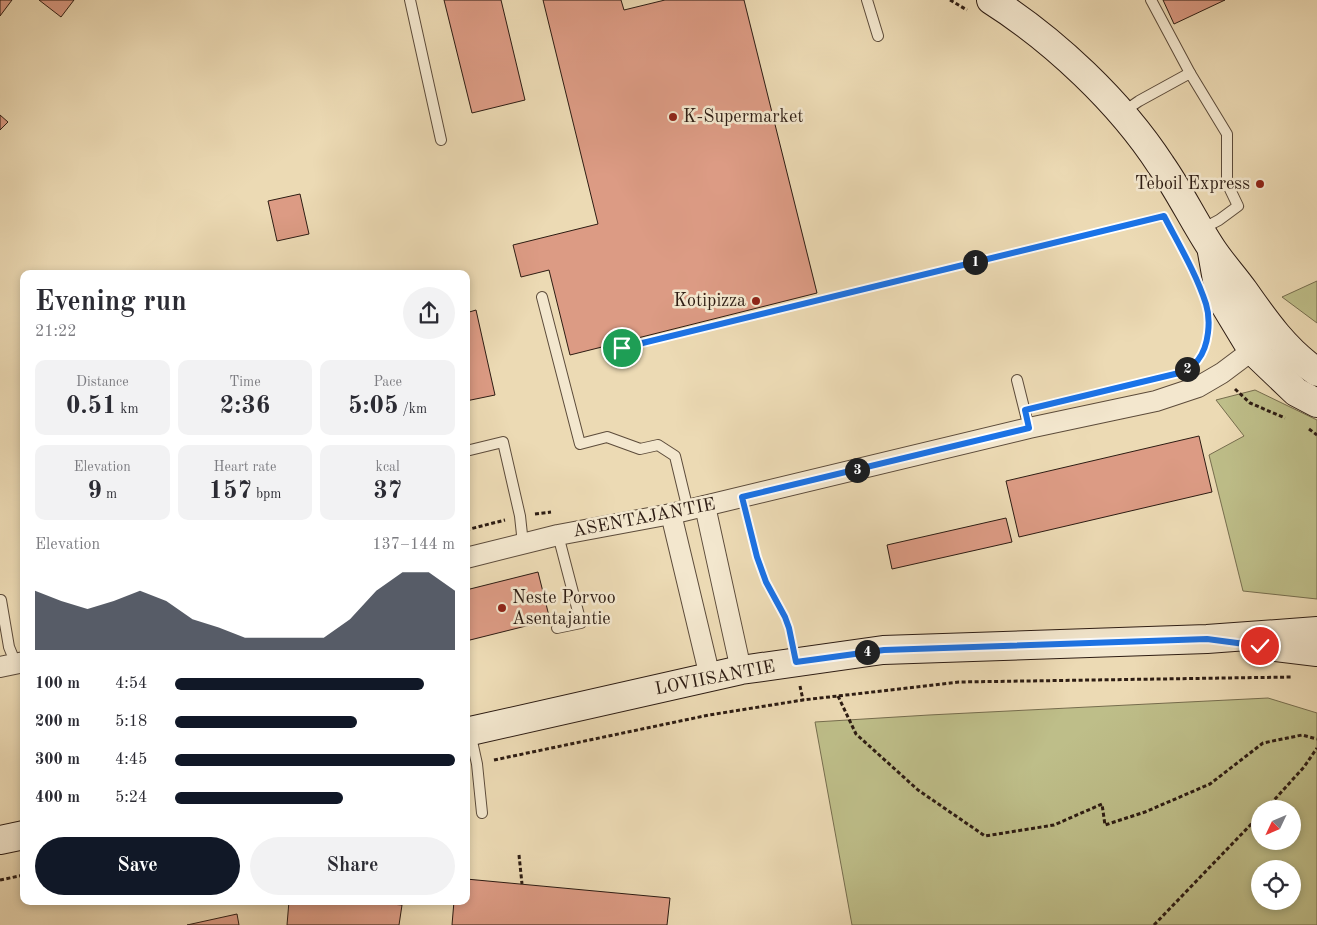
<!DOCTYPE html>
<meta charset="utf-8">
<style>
:root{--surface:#fff;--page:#f2f2f3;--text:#2b2b33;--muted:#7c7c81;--accent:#111827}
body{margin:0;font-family:"Old Standard TT",serif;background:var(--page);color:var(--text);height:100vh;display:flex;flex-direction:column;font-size:19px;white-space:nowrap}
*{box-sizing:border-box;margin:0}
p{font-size:16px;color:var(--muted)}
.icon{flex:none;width:28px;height:28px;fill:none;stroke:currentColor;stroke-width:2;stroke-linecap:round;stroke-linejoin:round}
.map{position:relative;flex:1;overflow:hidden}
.sheet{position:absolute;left:20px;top:270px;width:450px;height:635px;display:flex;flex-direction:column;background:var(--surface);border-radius:10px;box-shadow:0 2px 8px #0003}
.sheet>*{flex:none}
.needle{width:32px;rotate:226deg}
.tools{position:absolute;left:1251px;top:800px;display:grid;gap:10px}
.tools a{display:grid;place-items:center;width:50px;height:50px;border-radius:50%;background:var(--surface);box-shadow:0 2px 8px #0003;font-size:25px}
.pin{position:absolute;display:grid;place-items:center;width:42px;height:42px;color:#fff;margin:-21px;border:2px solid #fff;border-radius:50%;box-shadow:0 1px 5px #0007}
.km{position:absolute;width:25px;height:25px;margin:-12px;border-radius:50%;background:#222;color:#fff;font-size:14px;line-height:25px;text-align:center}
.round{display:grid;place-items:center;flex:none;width:52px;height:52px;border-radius:26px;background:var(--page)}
.head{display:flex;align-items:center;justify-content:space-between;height:85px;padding:0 15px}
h1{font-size:28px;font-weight:800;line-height:38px}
.metrics{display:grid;grid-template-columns:repeat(3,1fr);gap:8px;height:85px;padding:5px 15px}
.metrics div{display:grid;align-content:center;border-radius:10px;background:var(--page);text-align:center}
.metrics b{font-size:25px;font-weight:800}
.metrics small{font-size:14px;font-weight:400}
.metrics p{font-size:14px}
.chart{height:140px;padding:10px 15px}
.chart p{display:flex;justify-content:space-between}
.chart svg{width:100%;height:90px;margin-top:5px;fill:var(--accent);opacity:.7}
.cta{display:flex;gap:10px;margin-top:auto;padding:10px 15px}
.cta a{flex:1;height:58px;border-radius:30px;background:var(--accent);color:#fff;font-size:20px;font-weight:800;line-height:58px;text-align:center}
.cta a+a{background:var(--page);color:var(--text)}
ul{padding:0 15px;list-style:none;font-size:16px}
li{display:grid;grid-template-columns:80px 60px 1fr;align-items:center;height:38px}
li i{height:12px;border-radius:6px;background:var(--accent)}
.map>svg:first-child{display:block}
.green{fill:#bebe89;stroke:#766d4e;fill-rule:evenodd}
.building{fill:#dc9b84;stroke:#2d1c13}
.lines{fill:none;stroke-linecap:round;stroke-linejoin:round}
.lane-casing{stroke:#5d4c3b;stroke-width:12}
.street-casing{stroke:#5d4c3b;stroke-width:22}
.secondary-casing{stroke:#2d1c13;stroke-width:30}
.path{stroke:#2d1c13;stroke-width:3;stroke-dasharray:4 2.5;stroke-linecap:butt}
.lane{stroke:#f3e7ce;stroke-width:10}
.street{stroke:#f3e7ce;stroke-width:20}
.secondary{stroke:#f3e7ce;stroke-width:28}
.route-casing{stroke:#fff;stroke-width:10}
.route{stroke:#1a73e8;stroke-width:6}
.poi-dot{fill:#8f2418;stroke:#f3e7ce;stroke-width:2}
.labels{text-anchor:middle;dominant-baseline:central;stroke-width:5;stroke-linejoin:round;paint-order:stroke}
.poi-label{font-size:18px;fill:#2d1c13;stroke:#f3e7ce;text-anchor:start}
.street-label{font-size:18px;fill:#2d1c13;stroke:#f3e7ce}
</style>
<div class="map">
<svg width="1317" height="925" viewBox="0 0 1317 925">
<rect width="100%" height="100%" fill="#ecdab4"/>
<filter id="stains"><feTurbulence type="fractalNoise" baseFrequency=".004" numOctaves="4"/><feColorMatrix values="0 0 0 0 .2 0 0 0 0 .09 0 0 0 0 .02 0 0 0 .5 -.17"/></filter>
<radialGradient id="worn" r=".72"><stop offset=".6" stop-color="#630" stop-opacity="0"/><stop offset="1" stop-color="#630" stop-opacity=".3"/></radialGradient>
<g class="green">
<polygon points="1317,281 1317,323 1282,297"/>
<polygon points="1255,390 1317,420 1317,599 1243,591 1209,455 1244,436 1216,400"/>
<path d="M 1268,698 L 1317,713 L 1317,925 L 852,925 L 815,722 L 929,715 ZM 1260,809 L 1292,809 L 1292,841 L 1260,841 ZM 1260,869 L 1292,869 L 1292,901 L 1260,901 Z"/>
</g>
<g class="building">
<polygon points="0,0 12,0 0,16"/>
<polygon points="39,0 74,0 61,17"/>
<polygon points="444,0 501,0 525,100 472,113"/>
<polygon points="543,0 621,0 624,10 665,0 744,0 817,293 570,355 549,270 521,277 513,245 598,224"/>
<polygon points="1163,0 1225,0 1174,24"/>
<polygon points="0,115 8,122 0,130"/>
<polygon points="300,194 309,234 277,241 268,201"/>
<polygon points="476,310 495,395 466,401 466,313"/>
<polygon points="1199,436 1212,492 1019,537 1006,481"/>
<polygon points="1006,518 1012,542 892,569 887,545"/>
<polygon points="538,572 550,620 466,641 466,590"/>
<polygon points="466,879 670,898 667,925 452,925 454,901 466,901"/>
<polygon points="289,901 381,901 380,903 402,905 399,925 287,925"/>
<polygon points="237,914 239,925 187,925"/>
</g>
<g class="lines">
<defs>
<g id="lane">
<polyline points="410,0 441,140"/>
<polyline points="867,0 878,36"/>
<polyline points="1151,0 1190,73"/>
<polyline points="1123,112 1139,101 1190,73 1227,134 1227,183 1238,206 1219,220 1202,229"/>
<polyline points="542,297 580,444 607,437 640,449 658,445 675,456 688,510"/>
<polyline points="1017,380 1029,428"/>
<polyline points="466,451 503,442 520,516 523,544"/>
<polyline points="1,600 9,647 16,664"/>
<polyline points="557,628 581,623 558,535"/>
<polyline points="470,732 477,764 482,813"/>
</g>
<g id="street">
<polyline points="705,506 741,670"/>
<polyline points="671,514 710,677"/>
<polyline points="466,558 558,535 671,514 1029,428 1156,401 1198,387 1222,373 1274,334"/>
<polyline points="0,667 24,662"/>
</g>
<g id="secondary">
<path d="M 991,0 C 1054,40 1120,102 1161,165 C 1180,192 1194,222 1212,249 C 1222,264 1234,277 1244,291 C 1265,321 1286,351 1317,372"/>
<polyline points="1212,252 1220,297 1252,350 1296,392 1317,403"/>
<polyline points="1266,646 1317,652"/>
<polyline points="466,732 741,670 883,650 1207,639 1317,631"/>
<polyline points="0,840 24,835"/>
</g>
</defs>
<use href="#lane" class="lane-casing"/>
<use href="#street" class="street-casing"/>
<use href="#secondary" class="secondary-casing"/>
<g class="path">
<polyline points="950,0 967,10"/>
<polyline points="622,348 1164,216"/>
<polyline points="1198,360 1204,349 1208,328"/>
<polyline points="1235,389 1250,403 1285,418"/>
<polyline points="1309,429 1317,435"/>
<polyline points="535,514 551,512"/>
<path d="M 748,518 C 753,539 757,561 766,582 C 774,601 787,617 791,638"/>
<polyline points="466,530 505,520"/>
<polyline points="800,686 803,700"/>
<polyline points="838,696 856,734 918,790 985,836 1054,825 1102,804 1105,825 1145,812 1210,784 1263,743 1302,735 1317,739"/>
<polyline points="494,760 709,715 803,700 959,682 1293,677"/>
<polyline points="1266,809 1304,767 1317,748"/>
<polyline points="519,855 522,884"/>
<polyline points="0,880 24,875"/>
<polyline points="1154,925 1260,815"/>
</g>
<use href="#lane" class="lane"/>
<use href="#street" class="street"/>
<use href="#secondary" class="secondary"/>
</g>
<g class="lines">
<defs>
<path id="route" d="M 622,348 L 1164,216 C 1179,245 1196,273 1206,304 C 1211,320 1209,346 1198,360 C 1194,366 1186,369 1179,373 L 1025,410 L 1029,428 L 742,497 L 757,557 L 766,582 L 785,617 L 789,628 L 796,662 L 884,650 L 1207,639 L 1260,646"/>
</defs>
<use href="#route" class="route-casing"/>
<use href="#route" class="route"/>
</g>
<g class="poi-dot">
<circle cx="673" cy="117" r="5"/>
<circle cx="1260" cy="184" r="5"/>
<circle cx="756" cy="301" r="5"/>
<circle cx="502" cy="608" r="5"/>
</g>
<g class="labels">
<g class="poi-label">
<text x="683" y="117">K-Supermarket</text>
<text x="1250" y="184" text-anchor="end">Teboil Express</text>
<text x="746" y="301" text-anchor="end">Kotipizza</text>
<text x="512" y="598">Neste Porvoo<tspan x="512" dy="21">Asentajantie</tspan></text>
</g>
<g class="street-label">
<text transform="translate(644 518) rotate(-11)">ASENTAJANTIE</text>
<text transform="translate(715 678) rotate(-11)">LOVIISANTIE</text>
</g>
</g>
<rect width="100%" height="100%" filter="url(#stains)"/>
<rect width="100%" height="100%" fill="url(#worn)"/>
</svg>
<div class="tools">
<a><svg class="needle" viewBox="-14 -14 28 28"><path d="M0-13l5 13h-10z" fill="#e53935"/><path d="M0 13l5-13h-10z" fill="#7c7c81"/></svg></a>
<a><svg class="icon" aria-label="locate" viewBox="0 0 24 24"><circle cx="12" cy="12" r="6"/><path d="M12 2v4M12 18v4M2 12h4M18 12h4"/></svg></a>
</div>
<div class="pin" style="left:622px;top:348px;background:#1e9e55"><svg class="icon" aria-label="arrive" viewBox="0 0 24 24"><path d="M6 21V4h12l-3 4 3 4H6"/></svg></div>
<div class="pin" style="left:1260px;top:646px;background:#d93025"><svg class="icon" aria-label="check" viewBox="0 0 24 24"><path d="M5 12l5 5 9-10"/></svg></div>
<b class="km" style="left:975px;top:262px">1</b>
<b class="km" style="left:1187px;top:369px">2</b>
<b class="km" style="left:857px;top:470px">3</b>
<b class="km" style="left:867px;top:652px">4</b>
<section class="sheet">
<div class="head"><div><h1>Evening run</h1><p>21:22</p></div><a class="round"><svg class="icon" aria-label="share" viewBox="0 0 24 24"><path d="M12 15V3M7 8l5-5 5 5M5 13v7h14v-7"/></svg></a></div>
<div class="metrics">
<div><p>Distance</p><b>0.51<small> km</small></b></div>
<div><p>Time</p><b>2:36</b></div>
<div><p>Pace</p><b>5:05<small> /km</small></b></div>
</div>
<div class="metrics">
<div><p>Elevation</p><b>9<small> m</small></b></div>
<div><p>Heart rate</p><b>157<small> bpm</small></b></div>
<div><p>kcal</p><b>37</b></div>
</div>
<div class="chart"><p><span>Elevation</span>137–144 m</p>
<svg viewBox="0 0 160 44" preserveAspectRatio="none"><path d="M0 44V15L10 20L20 24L30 20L40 15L50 20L60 29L70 33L80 38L90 38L100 38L110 38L120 29L130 15L140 6L150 6L160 15V44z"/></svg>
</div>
<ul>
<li><b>100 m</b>4:54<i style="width:89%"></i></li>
<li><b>200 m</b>5:18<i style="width:65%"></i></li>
<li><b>300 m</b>4:45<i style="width:100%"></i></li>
<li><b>400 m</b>5:24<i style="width:60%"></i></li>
</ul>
<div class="cta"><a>Save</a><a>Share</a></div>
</section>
</div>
